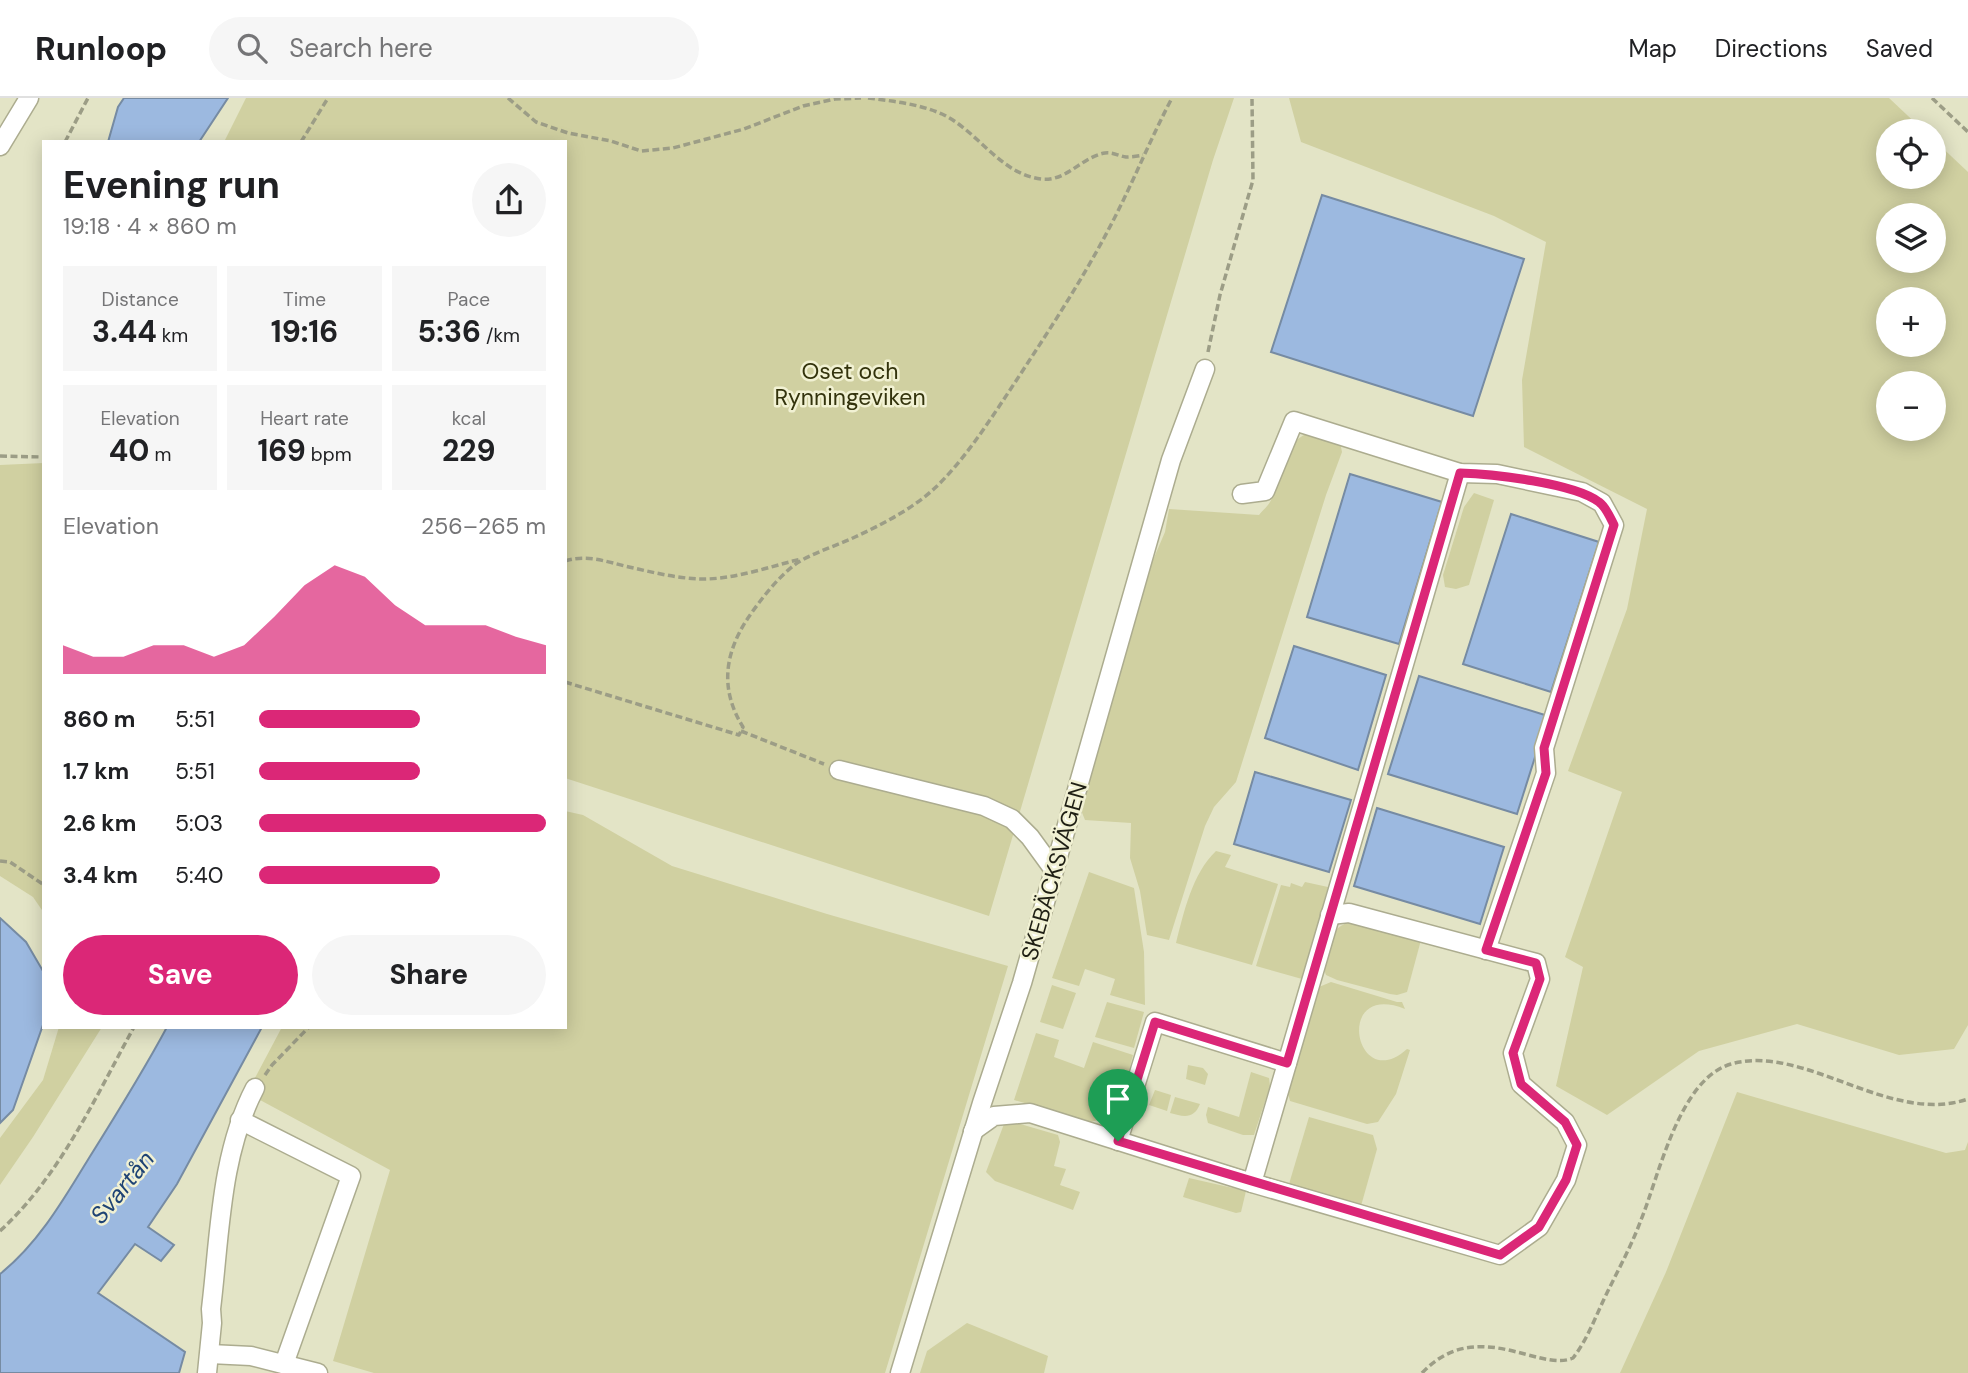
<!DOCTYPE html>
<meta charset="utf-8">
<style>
:root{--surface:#fff;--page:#f6f6f6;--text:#202124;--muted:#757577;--line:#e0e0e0;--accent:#db2777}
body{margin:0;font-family:"DM Sans",sans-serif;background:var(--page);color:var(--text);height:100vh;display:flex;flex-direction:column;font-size:26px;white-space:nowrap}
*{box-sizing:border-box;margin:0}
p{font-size:23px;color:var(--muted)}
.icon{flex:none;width:38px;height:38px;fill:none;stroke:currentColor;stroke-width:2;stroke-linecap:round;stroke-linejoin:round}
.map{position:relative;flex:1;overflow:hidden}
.sheet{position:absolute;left:42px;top:42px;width:525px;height:889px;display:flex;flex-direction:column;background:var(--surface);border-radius:0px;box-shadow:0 4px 18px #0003}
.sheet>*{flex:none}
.controls{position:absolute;left:1876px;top:21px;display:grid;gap:14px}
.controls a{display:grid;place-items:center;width:70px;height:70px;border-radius:50%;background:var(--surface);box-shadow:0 4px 18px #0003;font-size:35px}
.pin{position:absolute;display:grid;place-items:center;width:60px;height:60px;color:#fff;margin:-72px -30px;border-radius:50% 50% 50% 0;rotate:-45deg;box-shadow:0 0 7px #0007}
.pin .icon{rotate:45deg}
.round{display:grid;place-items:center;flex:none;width:74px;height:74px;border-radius:37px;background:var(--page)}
.head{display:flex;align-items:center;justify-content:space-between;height:119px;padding:0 21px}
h1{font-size:38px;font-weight:700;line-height:52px}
.metrics{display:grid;grid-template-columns:repeat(3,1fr);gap:10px;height:119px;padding:7px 21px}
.metrics div{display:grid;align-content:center;border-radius:0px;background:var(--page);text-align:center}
.metrics b{font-size:30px;font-weight:700}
.metrics small{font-size:19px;font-weight:400}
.metrics p{font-size:19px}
.chart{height:196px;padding:14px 21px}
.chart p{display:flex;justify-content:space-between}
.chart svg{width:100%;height:126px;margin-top:7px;fill:var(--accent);opacity:.7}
.primary-button{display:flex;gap:14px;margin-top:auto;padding:14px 21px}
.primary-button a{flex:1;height:80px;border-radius:42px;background:var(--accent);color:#fff;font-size:28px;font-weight:700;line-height:80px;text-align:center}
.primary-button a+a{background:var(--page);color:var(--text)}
ul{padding:0 21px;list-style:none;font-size:23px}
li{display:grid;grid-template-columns:112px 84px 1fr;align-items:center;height:52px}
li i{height:18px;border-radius:9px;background:var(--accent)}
header{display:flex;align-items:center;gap:42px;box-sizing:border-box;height:98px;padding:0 35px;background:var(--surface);border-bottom:2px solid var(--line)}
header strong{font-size:33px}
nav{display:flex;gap:38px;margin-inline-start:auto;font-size:24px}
.search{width:490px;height:63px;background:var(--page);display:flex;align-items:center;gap:18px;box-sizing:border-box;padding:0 24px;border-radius:38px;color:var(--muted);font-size:26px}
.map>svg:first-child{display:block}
.green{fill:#d0d0a1;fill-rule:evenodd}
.water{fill:#9cb9e0;stroke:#768ba3;stroke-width:2}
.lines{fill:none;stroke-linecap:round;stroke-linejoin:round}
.minor-casing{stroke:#acac8f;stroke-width:21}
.path{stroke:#9c9d86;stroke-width:3.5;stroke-dasharray:7 3.5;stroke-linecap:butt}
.minor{stroke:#fff;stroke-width:18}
.route-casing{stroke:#fff;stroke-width:14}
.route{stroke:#db2777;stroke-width:9}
.labels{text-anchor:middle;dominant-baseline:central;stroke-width:5;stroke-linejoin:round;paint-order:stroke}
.park-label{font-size:23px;fill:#33330c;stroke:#f1f1d3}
.street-label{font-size:23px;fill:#1f1f14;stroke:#f1f1d3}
.water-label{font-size:24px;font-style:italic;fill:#1e4374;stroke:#f1f1d3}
</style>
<header>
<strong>Runloop</strong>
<div class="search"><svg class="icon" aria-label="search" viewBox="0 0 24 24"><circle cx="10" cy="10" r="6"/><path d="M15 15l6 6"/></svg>Search here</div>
<nav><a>Map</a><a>Directions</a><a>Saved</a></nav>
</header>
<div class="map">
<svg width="1968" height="1275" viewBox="0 0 1968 1275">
<rect width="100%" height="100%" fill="#e3e4c6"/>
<g class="green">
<polygon points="246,0 1234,0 1213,62 989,818 565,680 565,44 224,44"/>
<path d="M 1289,0 L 1889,0 L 1924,33 L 1888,33 L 1888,79 L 1934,79 L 1934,42 L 1968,74 L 1968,927 L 1954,951 L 1899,957 L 1797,926 L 1699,953 L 1607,1017 L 1556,988 L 1583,869 L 1565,859 L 1622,694 L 1568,673 L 1627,511 L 1647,411 L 1524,349 L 1522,282 L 1546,144 L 1494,118 L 1301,44 ZM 1888,117 L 1934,117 L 1934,163 L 1888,163 ZM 1888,201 L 1934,201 L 1934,247 L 1888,247 ZM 1888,285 L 1934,285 L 1934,331 L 1888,331 Z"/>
<path d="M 1313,334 L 1340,344 L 1342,354 L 1326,397 L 1236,684 L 1214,709 L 1205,728 L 1169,842 L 1147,837 L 1140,793 L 1130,760 L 1131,725 L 1085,722 L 1081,712 L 1082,691 L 1114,553 L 1165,434 L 1169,411 L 1259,417 C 1262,413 1267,409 1270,404 C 1283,381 1283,339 1313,334 Z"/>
<polygon points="44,365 44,815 33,799 0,778 0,367"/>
<polygon points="1474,395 1494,402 1469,487 1456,491 1445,489 1443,477 1464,409"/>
<polygon points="565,713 583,717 672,768 827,816 1008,868 885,1275 374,1275 333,1263 390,1072 247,995 282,929 565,929"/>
<path d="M 1216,753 L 1231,757 L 1225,769 L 1278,786 L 1252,867 L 1176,845 C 1184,814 1192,776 1216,753 Z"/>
<polygon points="1089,774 1134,790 1144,854 1145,907 1110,897 1115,881 1085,871 1079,888 1052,880"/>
<polygon points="1305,784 1328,789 1302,881 1256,868 1281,787 1290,789 1291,785 1302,789"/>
<path d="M 1352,823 L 1421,842 L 1407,894 L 1397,897 L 1390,896 L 1337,882 L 1326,877 C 1321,867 1328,840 1336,832 C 1341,827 1346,825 1352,823 Z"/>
<path d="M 1331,884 L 1397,904 L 1402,904 L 1405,911 C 1333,882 1355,998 1407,951 L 1410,952 L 1396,996 L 1378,1024 L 1367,1026 L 1290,1003 L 1288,995 L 1289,990 L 1319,889 Z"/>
<polygon points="1052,887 1076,895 1063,931 1040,924"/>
<polygon points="1107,904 1144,914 1134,950 1095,939"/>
<polygon points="59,929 102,929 33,1039 0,1087 0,1040 43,982"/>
<path d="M 1036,935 L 1059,942 L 1054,959 L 1084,970 L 1093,944 L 1133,957 C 1126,983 1122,1020 1090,1024 L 1014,1002 Z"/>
<polygon points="1188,967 1203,970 1208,976 1205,987 1186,981"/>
<polygon points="1251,974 1269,980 1270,988 1254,1037 1243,1037 1208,1025 1206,1017 1208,1009 1239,1019"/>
<polygon points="1155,992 1171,997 1167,1013 1149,1007"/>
<polygon points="1737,994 1946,1055 1965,1052 1968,1044 1968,1275 1620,1275 1666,1174"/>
<path d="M 1175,999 L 1200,1006 C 1194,1021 1184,1019 1170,1015 Z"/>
<polygon points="1309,1019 1373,1037 1377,1051 1361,1108 1354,1108 1289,1086"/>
<polygon points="1010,1023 1058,1037 1060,1044 1054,1068 1066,1071 1060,1087 1080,1094 1073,1112 995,1083 986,1074 1004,1026"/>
<polygon points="1189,1080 1246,1093 1241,1114 1236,1115 1183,1099"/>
<polygon points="967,1225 1048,1258 1044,1275 920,1275 927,1253"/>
</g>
<g class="water">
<polygon points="124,0 228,0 199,44 108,44 118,9"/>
<polygon points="1322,97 1524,161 1473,318 1271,254"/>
<polygon points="1350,376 1442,404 1399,546 1307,519"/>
<polygon points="1511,416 1599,444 1551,594 1463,566"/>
<polygon points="1294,548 1386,577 1358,672 1265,640"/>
<polygon points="1419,578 1548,618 1517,716 1388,676"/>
<polygon points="1255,674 1351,702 1329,774 1234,746"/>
<polygon points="1377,710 1504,749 1480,826 1354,788"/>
<polygon points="0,820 26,844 43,873 44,878 44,924 13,1012 0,1025"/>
<path d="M 167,929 L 262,929 L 177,1086 L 148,1129 L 174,1147 L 161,1163 L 135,1146 L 98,1195 L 185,1254 L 179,1275 L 0,1275 L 0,1176 C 38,1146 64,1101 89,1060 C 116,1017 143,974 167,929 Z"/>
</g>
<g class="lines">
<defs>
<g id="minor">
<polyline points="0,48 29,0"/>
<polyline points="1242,396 1265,393 1294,323 1460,375 1497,376 1582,394 1602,405 1614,427 1544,650 1546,675 1486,852"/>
<polyline points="839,672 984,708 1012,721 1030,739 1054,772"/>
<polyline points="240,1022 351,1078 284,1266"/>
<polyline points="973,1033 994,1018 1030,1015 1252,1085 1500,1157 1539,1129 1566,1082 1577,1047 1565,1024 1521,986 1513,955 1540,881 1536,865 1349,815 1330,817"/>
<polyline points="1118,1043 1155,924 1287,965"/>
<polyline points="1252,1085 1460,375"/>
<polyline points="210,1256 251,1258 318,1275"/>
<path d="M 207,1275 L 212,1225 L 211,1211 C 220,1137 220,1057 255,990"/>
<polyline points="900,1275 982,1005 1022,885 1171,362 1205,271"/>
</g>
</defs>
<use href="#minor" class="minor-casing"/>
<g class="path">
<polyline points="508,0 536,24 568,35 611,43 641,53 673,50 744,31 803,8 835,1 861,0"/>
<path d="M 868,0 C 893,3 919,6 942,16 C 978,33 1000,76 1041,81 C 1067,84 1081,59 1105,55 C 1113,54 1119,58 1126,59 C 1131,59 1138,58 1143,57"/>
<polyline points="1932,0 1968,34"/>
<polyline points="65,44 88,0"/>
<polyline points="301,44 328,0"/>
<polyline points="1208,254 1220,197 1253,82 1252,0"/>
<polyline points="0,358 44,359"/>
<path d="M 565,463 C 588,456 607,464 629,469 C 651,474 676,480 699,481 C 733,482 768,469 801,461"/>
<path d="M 565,584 L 739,637 L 743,629 C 720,592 724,556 748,520 C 761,501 778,479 797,465 C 815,454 836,448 855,439 C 883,426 914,410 936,389 C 965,361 988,325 1010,292 C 1048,234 1086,177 1117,115 C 1136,77 1152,38 1172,0"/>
<polyline points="741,633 824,666"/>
<polyline points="0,763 10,764 44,787"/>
<polyline points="265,977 272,967 309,929"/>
<path d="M 0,1133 C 60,1078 95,1000 134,929"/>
<path d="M 1422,1275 C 1477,1217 1539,1275 1573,1260 C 1587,1242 1595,1220 1605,1199 C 1617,1174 1631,1149 1641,1122 C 1659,1078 1679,981 1731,966 C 1805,945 1889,1028 1968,1001"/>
</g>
<use href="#minor" class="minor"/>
</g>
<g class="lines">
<defs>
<path id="route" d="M 1460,375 C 1493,376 1574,385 1599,404 C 1606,409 1610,419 1614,427 L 1544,650 L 1546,675 L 1486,852 L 1536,865 L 1540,881 L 1513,955 L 1521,986 L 1565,1024 L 1577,1047 L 1566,1082 L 1539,1129 L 1500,1157 L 1118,1043 L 1155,924 L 1287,965 Z"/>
</defs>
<use href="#route" class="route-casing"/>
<use href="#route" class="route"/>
</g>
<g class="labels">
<g class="park-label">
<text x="850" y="273">Oset och<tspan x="850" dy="26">Rynningeviken</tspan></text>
</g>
<g class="street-label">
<text transform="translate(1054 773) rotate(-74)">SKEBÄCKSVÄGEN</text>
</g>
<g class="water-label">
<text transform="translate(122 1089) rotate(-51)">Svartån</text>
</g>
</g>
</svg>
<div class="controls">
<a><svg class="icon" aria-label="locate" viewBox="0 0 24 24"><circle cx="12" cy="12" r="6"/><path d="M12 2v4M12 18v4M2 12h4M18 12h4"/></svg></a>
<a><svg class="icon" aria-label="layers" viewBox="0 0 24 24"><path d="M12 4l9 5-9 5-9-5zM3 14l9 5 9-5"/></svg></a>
<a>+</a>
<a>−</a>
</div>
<div class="pin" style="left:1118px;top:1043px;background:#1e9e55"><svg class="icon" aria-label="arrive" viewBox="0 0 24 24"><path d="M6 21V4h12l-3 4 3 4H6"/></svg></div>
<section class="sheet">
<div class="head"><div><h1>Evening run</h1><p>19:18 · 4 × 860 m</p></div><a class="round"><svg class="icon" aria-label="share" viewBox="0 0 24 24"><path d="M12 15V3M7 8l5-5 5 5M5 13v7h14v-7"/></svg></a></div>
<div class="metrics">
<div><p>Distance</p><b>3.44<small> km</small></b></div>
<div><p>Time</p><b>19:16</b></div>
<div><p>Pace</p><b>5:36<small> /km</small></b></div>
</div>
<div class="metrics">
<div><p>Elevation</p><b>40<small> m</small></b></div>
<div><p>Heart rate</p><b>169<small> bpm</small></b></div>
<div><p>kcal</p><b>229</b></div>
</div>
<div class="chart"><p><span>Elevation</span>256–265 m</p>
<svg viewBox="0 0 160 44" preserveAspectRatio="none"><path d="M0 44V34L10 38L20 38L30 34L40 34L50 38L60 34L70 24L80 13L90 6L100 10L110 20L120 27L130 27L140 27L150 31L160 34V44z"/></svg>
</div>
<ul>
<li><b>860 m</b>5:51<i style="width:56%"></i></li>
<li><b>1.7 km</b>5:51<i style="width:56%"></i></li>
<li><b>2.6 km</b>5:03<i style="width:100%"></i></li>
<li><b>3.4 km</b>5:40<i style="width:63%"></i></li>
</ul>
<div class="primary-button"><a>Save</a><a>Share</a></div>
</section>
</div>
